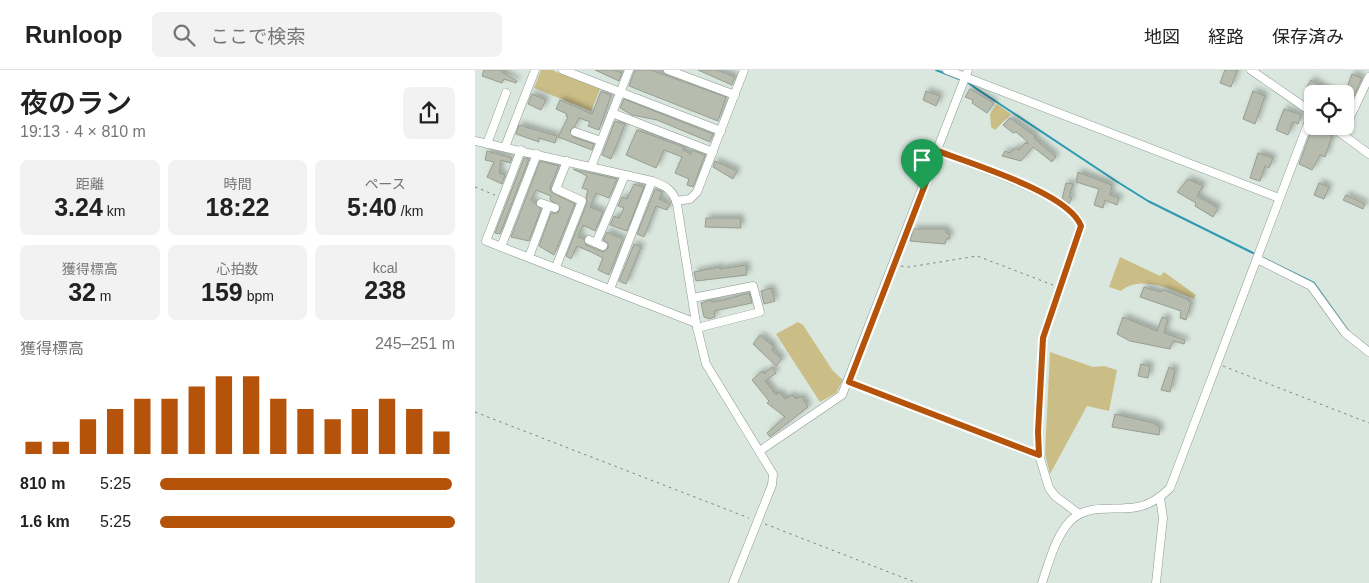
<!DOCTYPE html>
<html lang="ja">
<meta charset="utf-8">
<style>
:root{--surface:#fff;--page:#f2f2f2;--text:#222;--muted:#767676;--line:#e0e0e0;--accent:#b45309}
body{margin:0;font-family:Helvetica,"Noto Sans JP",sans-serif;background:var(--page);color:var(--text);height:100vh;display:flex;flex-direction:column;font-size:19px;white-space:nowrap}
*{box-sizing:border-box;margin:0}
p{font-size:16px;color:var(--muted)}
.icon{flex:none;width:28px;height:28px;fill:none;stroke:currentColor;stroke-width:2;stroke-linecap:round;stroke-linejoin:round}
.map{position:relative;flex:1;overflow:hidden}
.details{display:flex;flex-direction:column;background:var(--surface);width:475px}
.details>*{flex:none}
.buttons{position:absolute;left:829px;top:15px;display:grid;gap:10px}
.buttons a{display:grid;place-items:center;width:50px;height:50px;border-radius:8px;background:var(--surface);box-shadow:0 1px 4px #0004;font-size:25px}
.pin{position:absolute;display:grid;place-items:center;width:42px;height:42px;color:#fff;margin:-51px -21px;border-radius:50% 50% 50% 0;rotate:-45deg;box-shadow:0 0 5px #0007}
.pin .icon{rotate:45deg}
.round{display:grid;place-items:center;flex:none;width:52px;height:52px;border-radius:8px;background:var(--page)}
.summary{display:flex;align-items:center;justify-content:space-between;height:85px;padding:0 20px}
h1{font-size:28px;font-weight:600;line-height:38px}
.stats{display:grid;grid-template-columns:repeat(3,1fr);gap:8px;height:85px;padding:5px 20px}
.stats div{display:grid;align-content:center;border-radius:8px;background:var(--page);text-align:center}
.stats b{font-size:25px;font-weight:600}
.stats small{font-size:14px;font-weight:400}
.stats p{font-size:14px}
.chart{height:140px;padding:10px 20px}
.chart p{display:flex;justify-content:space-between}
.chart svg{width:100%;height:90px;margin-top:5px;stroke:var(--accent);stroke-width:6}
ul{padding:0 20px;list-style:none;font-size:16px}
li{display:grid;grid-template-columns:80px 60px 1fr;align-items:center;height:38px}
li i{height:12px;border-radius:6px;background:var(--accent)}
header{display:flex;align-items:center;gap:30px;box-sizing:border-box;height:70px;padding:0 25px;background:var(--surface);border-bottom:1px solid var(--line)}
header strong{font-size:24px}
nav{display:flex;gap:28px;margin-inline-start:auto;font-size:18px}
.search{width:350px;height:45px;background:var(--page);display:flex;align-items:center;gap:12px;box-sizing:border-box;padding:0 18px;border-radius:8px;color:var(--muted);font-size:19px}
main{display:flex;flex:1;min-height:0}
.map>svg:first-child{display:block}
.green{fill:#cbbd86}
.lines{fill:none;stroke-linecap:round;stroke-linejoin:round}
.stream{stroke:#2b9ab3;stroke-width:2}
.building{fill:#b7bcaf;stroke:#979d90;filter:url(#shadow)}
.minor-casing{stroke:#8b978f;stroke-width:9}
.path{stroke:#7b847e;stroke-width:1;stroke-dasharray:2.5 4;stroke-linecap:butt}
.minor{stroke:#fff;stroke-width:8}
.route-casing{stroke:#fff;stroke-width:10}
.route{stroke:#b45309;stroke-width:6}
</style>
<header>
<strong>Runloop</strong>
<div class="search"><svg class="icon" aria-label="search" viewBox="0 0 24 24"><circle cx="10" cy="10" r="6"/><path d="M15 15l6 6"/></svg>ここで検索</div>
<nav><a>地図</a><a>経路</a><a>保存済み</a></nav>
</header>
<main>
<section class="details">
<div class="summary"><div><h1>夜のラン</h1><p>19:13 · 4 × 810 m</p></div><a class="round"><svg class="icon" aria-label="share" viewBox="0 0 24 24"><path d="M12 15V3M7 8l5-5 5 5M5 13v7h14v-7"/></svg></a></div>
<div class="stats">
<div><p>距離</p><b>3.24<small> km</small></b></div>
<div><p>時間</p><b>18:22</b></div>
<div><p>ペース</p><b>5:40<small> /km</small></b></div>
</div>
<div class="stats">
<div><p>獲得標高</p><b>32<small> m</small></b></div>
<div><p>心拍数</p><b>159<small> bpm</small></b></div>
<div><p>kcal</p><b>238</b></div>
</div>
<div class="chart"><p><span>獲得標高</span>245–251 m</p>
<svg viewBox="0 0 160 44" preserveAspectRatio="none"><path d="M5 44V38M15 44V38M25 44V27M35 44V22M45 44V17M55 44V17M65 44V11M75 44V6M85 44V6M95 44V17M105 44V22M115 44V27M125 44V22M135 44V17M145 44V22M155 44V33"/></svg>
</div>
<ul>
<li><b>810 m</b>5:25<i style="width:99%"></i></li>
<li><b>1.6 km</b>5:25<i style="width:100%"></i></li>
</ul>
</section>
<div class="map">
<svg width="894" height="513" viewBox="0 0 894 513">
<defs>
<filter id="shadow"><feDropShadow dx="3.5" dy="-3.5" stdDeviation="2.5" flood-color="#0004"/></filter>
</defs>
<rect width="100%" height="100%" fill="#dae7de"/>
<g class="green">
<polygon points="66,0 77,0 125,19 116,41 59,18"/>
<polygon points="522,34 536,44 520,60 516,57 515,44"/>
<path d="M 645,187 L 685,206 L 689,202 L 721,225 L 719,229 C 699,220 666,204 646,221 L 634,217 Z"/>
<polygon points="323,252 328,255 358,301 368,310 361,323 345,332 301,264"/>
<polygon points="575,282 618,297 629,296 642,300 634,341 612,336 575,404 570,384"/>
</g>
<g class="lines">
<g class="stream">
<polyline points="461,0 484,9"/>
<polyline points="493,13 641,111 673,131 778,183"/>
<polyline points="788,188 839,213 874,262"/>
</g>
</g>
<g class="building">
<polygon points="9,0 28,0 27,2 42,11 41,13 29,9 27,13 7,6"/>
<polygon points="120,0 138,0 147,3 144,11"/>
<polygon points="160,0 176,0 251,27 243,51 154,16"/>
<polygon points="223,0 242,0 260,7 257,15"/>
<polygon points="750,0 762,0 756,17 745,13"/>
<polygon points="877,4 887,8 879,26 870,23"/>
<polygon points="836,10 859,24 840,24 831,18"/>
<polygon points="495,19 519,33 512,43 497,33 498,30 490,27"/>
<polygon points="126,21 136,25 124,60 113,56 115,52 104,48 100,56 95,61 98,67 119,74 117,80 83,67 93,47 91,46 92,44 81,39 85,30 117,44"/>
<polygon points="451,21 465,26 461,36 448,30"/>
<polygon points="778,21 790,26 780,54 768,49"/>
<polygon points="57,24 71,30 66,40 53,34"/>
<polygon points="149,29 238,64 235,72 182,50 157,45 145,38"/>
<polygon points="809,39 826,45 823,54 818,52 813,65 801,60"/>
<polygon points="535,48 560,66 559,68 581,87 577,92 558,77 546,91 527,86 530,81 535,83 540,78 544,80 550,73 553,74 552,71 541,62 538,63 528,55"/>
<polygon points="140,51 150,54 136,89 127,85"/>
<polygon points="44,55 82,66 80,73 64,68 64,72 41,64"/>
<polygon points="838,56 857,66 850,87 845,85 837,100 824,94"/>
<polygon points="162,60 209,77 208,80 216,84 217,80 230,85 218,117 212,115 214,109 200,103 207,87 189,80 181,98 151,85"/>
<polygon points="12,81 37,88 35,93 26,90 24,103 30,105 27,114 12,107 19,92 10,90"/>
<polygon points="783,83 798,88 794,98 790,96 785,111 775,108"/>
<polygon points="49,88 54,89 25,164 20,163"/>
<polygon points="65,91 84,96 75,117 76,122 100,134 79,185 64,176 76,143 83,143 85,137 75,130 76,126 61,120 56,130 66,139 54,171 36,167"/>
<polygon points="240,91 262,101 258,109 238,97"/>
<polygon points="98,99 142,109 134,128 121,123 115,137 128,142 120,161 108,155 103,167 109,169 111,175 128,182 133,178 133,173 128,170 132,162 148,169 134,205 123,200 128,188 116,182 102,176 96,189 91,186 112,133 111,127 113,120 107,118 112,106"/>
<polygon points="603,102 637,115 635,125 644,128 642,135 630,130 628,138 619,135 624,119 601,112"/>
<polygon points="713,109 728,116 722,126 743,138 738,147 720,136 721,133 702,122"/>
<polygon points="591,113 598,114 594,127 597,128 594,134 587,129"/>
<polygon points="844,113 854,117 849,129 839,125"/>
<polygon points="159,114 169,117 152,161 135,155 139,146 144,148 149,138 143,136 147,127 152,129"/>
<polygon points="180,119 187,122 184,129 195,134 192,140 181,136 169,167 162,164"/>
<polygon points="871,125 890,134 888,139 868,130"/>
<polygon points="231,148 265,148 266,158 230,157"/>
<polygon points="438,159 471,159 471,163 475,164 474,169 471,169 470,174 435,171"/>
<polygon points="159,174 166,177 151,214 144,211"/>
<polygon points="271,195 272,205 221,211 219,202 244,197 245,199"/>
<polygon points="669,217 685,222 689,220 712,229 716,233 711,250 705,248 706,241 665,227"/>
<polygon points="296,218 300,231 289,234 286,221"/>
<polygon points="274,223 277,233 239,241 240,247 234,249 229,247 226,233 236,230 237,232 249,230"/>
<polygon points="648,247 682,261 687,247 693,249 689,263 710,270 709,274 698,271 695,279 655,271 642,264"/>
<polygon points="285,265 299,277 297,280 307,289 301,296 278,274"/>
<polygon points="666,294 675,296 673,308 663,306"/>
<polygon points="297,297 301,303 290,311 301,325 304,322 310,329 317,325 321,329 326,326 333,337 295,367 292,363 310,347 292,333 294,331 277,310 287,301 289,304"/>
<polygon points="694,297 700,300 695,322 686,320"/>
<polygon points="640,344 678,353 685,357 684,365 637,357"/>
</g>
<g class="lines">
<defs>
<g id="minor">
<polyline points="88,0 246,61"/>
<polyline points="193,0 260,25"/>
<polyline points="472,0 804,128"/>
<polyline points="776,0 838,43"/>
<polyline points="137,43 238,82"/>
<polyline points="856,56 894,84"/>
<polyline points="100,62 126,71"/>
<polyline points="867,64 894,7"/>
<path d="M 0,71 L 177,111 C 190,116 198,119 202,134 L 221,253 L 231,294 L 298,404 L 297,415 L 258,513"/>
<polyline points="12,74 31,23"/>
<polyline points="30,77 60,0"/>
<polyline points="46,80 11,171 221,253"/>
<path d="M 463,81 C 490,92 598,127 605,154 C 606,158 604,162 603,165 L 568,268 L 563,362 L 564,385 L 574,418 L 580,426 L 604,444"/>
<polyline points="116,97 154,0"/>
<polyline points="201,131 215,129 222,122 269,0"/>
<polyline points="66,133 80,138"/>
<polyline points="114,170 128,176"/>
<polyline points="121,173 150,105"/>
<polyline points="26,177 62,84"/>
<polyline points="54,187 73,136"/>
<polyline points="782,189 836,216 870,263 894,282"/>
<polyline points="81,197 107,131 81,119 92,91"/>
<polyline points="135,219 177,111"/>
<polyline points="218,228 278,216 285,242 222,258"/>
<polyline points="286,380 367,325 493,0"/>
<path d="M 567,513 C 573,495 579,472 591,456 C 609,431 637,442 662,437 C 675,435 686,427 695,418 L 837,43"/>
<polyline points="681,513 688,448 685,427"/>
</g>
</defs>
<use href="#minor" class="minor-casing"/>
<g class="path">
<polyline points="0,117 20,125"/>
<polyline points="426,196 434,197 502,186 578,215"/>
<polyline points="748,296 894,353"/>
<polyline points="379,314 557,383"/>
<polyline points="0,342 274,448"/>
<polyline points="290,454 442,513"/>
</g>
<use href="#minor" class="minor"/>
</g>
<g class="lines">
<defs>
<path id="route" d="M 463,81 C 496,94 594,123 606,156 L 568,268 L 563,362 L 564,385 L 374,312 Z"/>
</defs>
<use href="#route" class="route-casing"/>
<use href="#route" class="route"/>
</g>
</svg>
<div class="buttons">
<a><svg class="icon" aria-label="locate" viewBox="0 0 24 24"><circle cx="12" cy="12" r="6"/><path d="M12 2v4M12 18v4M2 12h4M18 12h4"/></svg></a>
</div>
<div class="pin" style="left:447px;top:120px;background:#1e9e55"><svg class="icon" aria-label="arrive" viewBox="0 0 24 24"><path d="M6 21V4h12l-3 4 3 4H6"/></svg></div>
</div>
</main>
